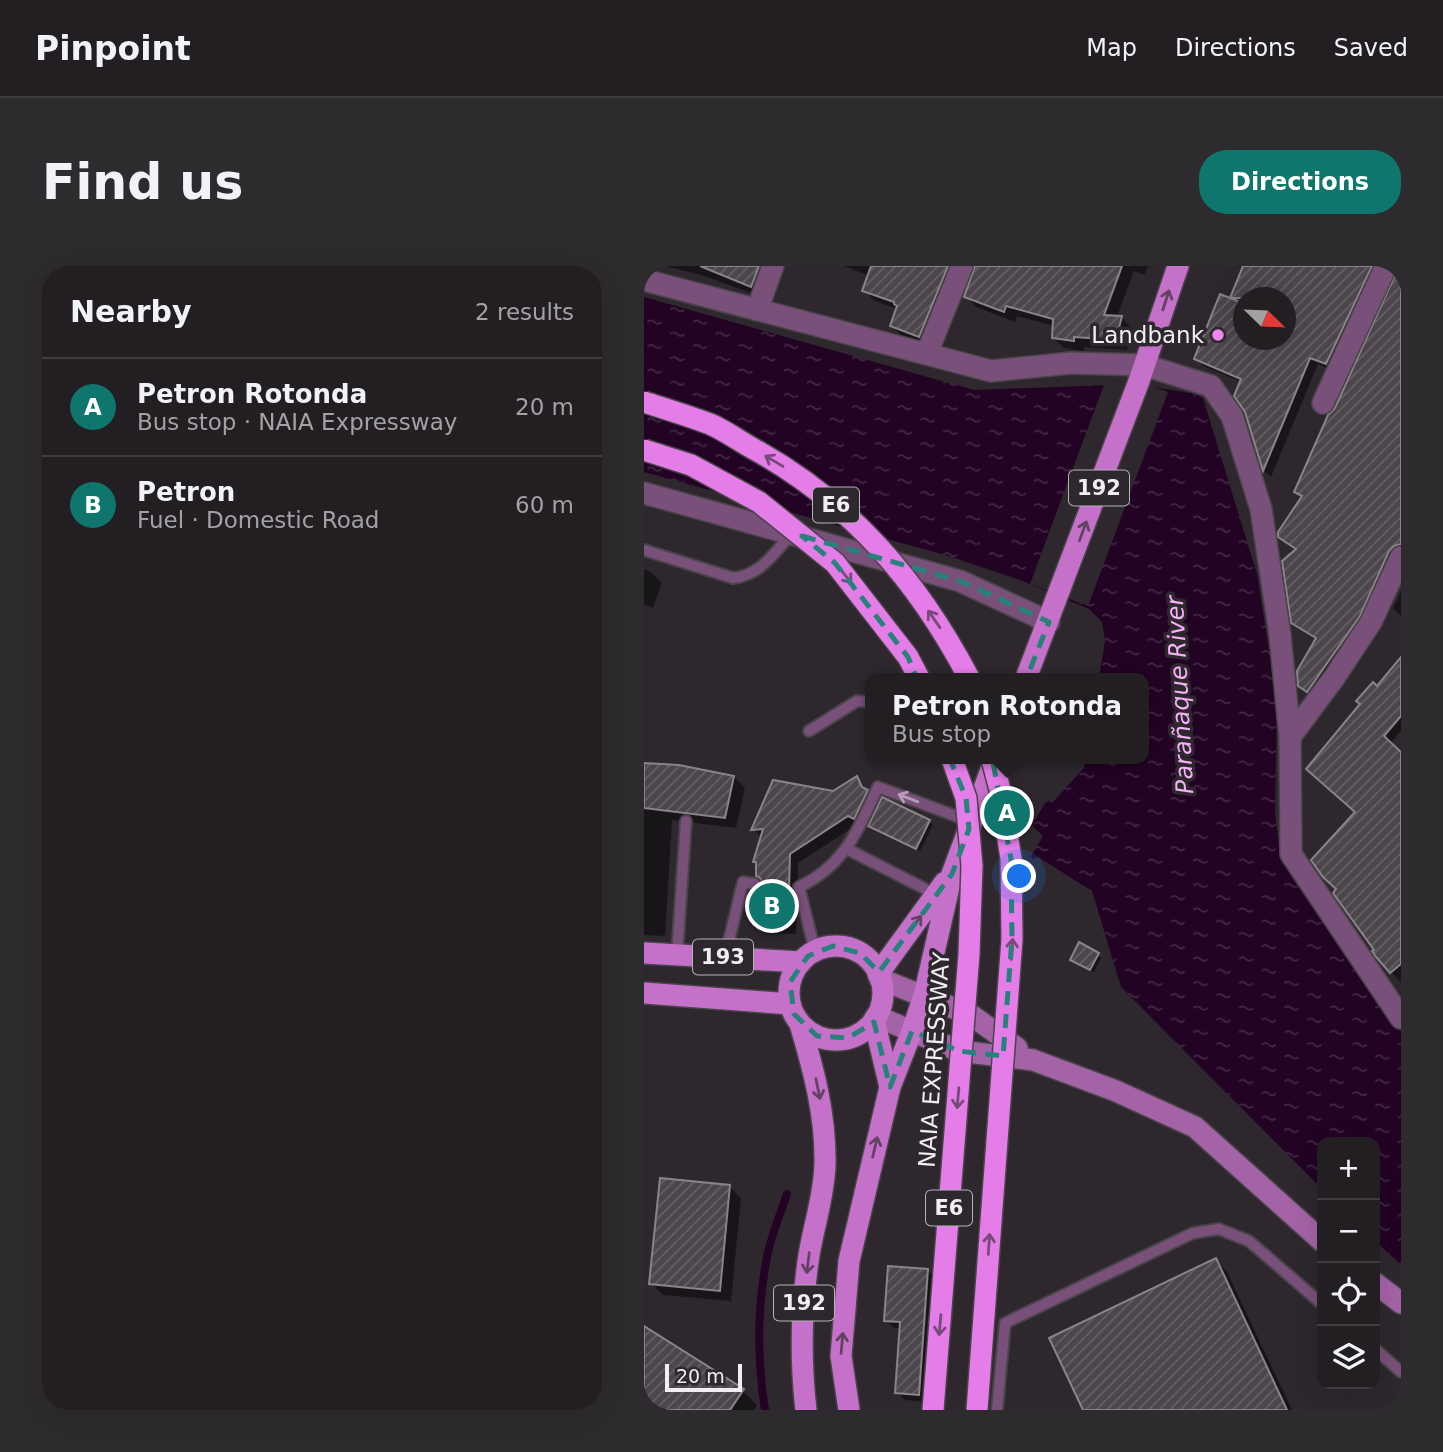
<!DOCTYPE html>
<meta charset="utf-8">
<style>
body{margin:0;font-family:"DejaVu Sans",sans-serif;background:#2e2b2f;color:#f1f3f6}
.controls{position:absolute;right:21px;bottom:21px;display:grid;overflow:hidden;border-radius:14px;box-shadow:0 7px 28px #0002}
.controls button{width:63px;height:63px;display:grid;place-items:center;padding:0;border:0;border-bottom:2px solid #3f3c40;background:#221e22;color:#f1f3f6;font:35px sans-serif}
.compass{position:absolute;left:589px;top:21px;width:63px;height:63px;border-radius:50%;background:#221e22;box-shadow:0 7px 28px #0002;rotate:113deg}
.scale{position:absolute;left:21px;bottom:18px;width:77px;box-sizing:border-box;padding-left:7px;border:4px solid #f2edf1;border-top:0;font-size:19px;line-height:24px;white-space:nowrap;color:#f2edf1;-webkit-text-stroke:5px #2e282e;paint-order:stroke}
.you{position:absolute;left:376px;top:611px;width:24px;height:24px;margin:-18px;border:5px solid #fff;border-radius:50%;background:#1a73e8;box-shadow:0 0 0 10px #1a73e833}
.badge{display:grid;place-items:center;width:46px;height:46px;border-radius:50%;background:#0f766e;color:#fff;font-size:23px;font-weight:700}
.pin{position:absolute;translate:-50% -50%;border:4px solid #fff;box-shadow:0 2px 7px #0006}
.popup{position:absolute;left:221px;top:407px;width:284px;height:91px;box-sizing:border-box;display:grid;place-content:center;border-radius:14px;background:#221e22;filter:drop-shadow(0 2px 5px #0005);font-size:23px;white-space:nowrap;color:#a2a2a5}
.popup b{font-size:26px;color:#f1f3f6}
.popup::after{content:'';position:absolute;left:50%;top:100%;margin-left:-14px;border:14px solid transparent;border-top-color:#221e22}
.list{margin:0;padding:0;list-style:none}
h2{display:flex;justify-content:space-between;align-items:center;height:91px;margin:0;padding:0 28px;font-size:30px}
h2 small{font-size:23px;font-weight:400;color:#a2a2a5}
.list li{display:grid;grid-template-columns:46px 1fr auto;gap:21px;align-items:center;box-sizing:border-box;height:98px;padding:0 28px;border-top:2px solid #3f3c40}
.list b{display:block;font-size:26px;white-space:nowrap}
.list p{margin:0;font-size:23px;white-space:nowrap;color:#a2a2a5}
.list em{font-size:23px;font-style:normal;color:#a2a2a5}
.icon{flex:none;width:38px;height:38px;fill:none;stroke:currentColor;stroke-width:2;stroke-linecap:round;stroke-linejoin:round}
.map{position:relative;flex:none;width:757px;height:1144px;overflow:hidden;border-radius:28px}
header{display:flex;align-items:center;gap:42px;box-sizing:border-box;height:98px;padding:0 35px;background:#221e22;border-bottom:2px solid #3f3c40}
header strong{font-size:33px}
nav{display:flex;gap:38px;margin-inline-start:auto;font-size:24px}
.intro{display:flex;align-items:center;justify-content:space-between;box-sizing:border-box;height:168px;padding:0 42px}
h1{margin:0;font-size:49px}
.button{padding:18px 32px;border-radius:28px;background:#0f766e;color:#fff;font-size:24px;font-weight:700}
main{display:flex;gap:42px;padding:0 42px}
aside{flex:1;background:#221e22;border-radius:28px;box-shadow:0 7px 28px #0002}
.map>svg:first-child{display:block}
.water{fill:url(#water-ripples)}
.pier{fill:#2e282e}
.shadow{fill:#0007;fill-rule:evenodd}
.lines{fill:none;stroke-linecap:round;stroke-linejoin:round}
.stream{stroke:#220324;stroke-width:8}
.building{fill:url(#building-hatch);stroke:#8b838a;stroke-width:2}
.lane-casing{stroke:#494449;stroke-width:14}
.street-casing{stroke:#494449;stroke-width:24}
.secondary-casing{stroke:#494449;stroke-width:24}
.primary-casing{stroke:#494449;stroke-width:24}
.lane{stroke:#79507a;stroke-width:10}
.street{stroke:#79507a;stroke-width:21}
.secondary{stroke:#a563a7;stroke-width:21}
.primary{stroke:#c671c9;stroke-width:21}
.highway-bridge-casing{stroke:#494449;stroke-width:24;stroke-linecap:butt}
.highway-bridge{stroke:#e57de9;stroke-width:21}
.oneway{stroke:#634264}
.oneway2{stroke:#774a79}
.oneway3{stroke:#b69eb6}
.marked{fill:none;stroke:#26827b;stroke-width:5;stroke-dasharray:14 9;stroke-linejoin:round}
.poi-dot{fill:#f18af4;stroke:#2e282e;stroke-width:2.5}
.labels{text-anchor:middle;stroke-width:7;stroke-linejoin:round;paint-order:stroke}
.shield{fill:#2e282e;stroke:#b7b2b6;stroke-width:2}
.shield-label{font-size:21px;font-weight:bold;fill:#f2edf1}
.poi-label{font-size:23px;fill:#f2edf1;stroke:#2e282e;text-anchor:end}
.street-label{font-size:23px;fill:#f2edf1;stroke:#2e282e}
.water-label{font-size:24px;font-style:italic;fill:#f6b0f7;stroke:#2e282e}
</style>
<header>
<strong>Pinpoint</strong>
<nav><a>Map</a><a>Directions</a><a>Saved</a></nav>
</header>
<div class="intro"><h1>Find us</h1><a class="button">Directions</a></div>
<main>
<aside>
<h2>Nearby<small>2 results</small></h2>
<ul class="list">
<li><span class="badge">A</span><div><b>Petron Rotonda</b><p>Bus stop · NAIA Expressway</p></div><em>20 m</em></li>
<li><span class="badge">B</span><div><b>Petron</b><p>Fuel · Domestic Road</p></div><em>60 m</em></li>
</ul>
</aside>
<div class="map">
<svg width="757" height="1144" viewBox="0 0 757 1144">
<defs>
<pattern id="water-ripples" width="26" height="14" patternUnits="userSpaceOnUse" patternTransform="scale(1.75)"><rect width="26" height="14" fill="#220324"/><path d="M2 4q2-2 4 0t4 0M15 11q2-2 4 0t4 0" fill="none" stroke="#432844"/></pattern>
<pattern id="building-hatch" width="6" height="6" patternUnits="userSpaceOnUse" patternTransform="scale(1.75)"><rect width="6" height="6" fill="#4c454c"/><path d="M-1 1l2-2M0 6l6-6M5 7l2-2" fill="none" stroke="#666066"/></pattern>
</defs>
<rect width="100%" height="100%" fill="#2e282e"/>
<path class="water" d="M 0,31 L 330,124 L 491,118 L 558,129 L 613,308 L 633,434 L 631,549 L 635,579 L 650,611 L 757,765 L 757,999 L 731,975 L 731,876 L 678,876 L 678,923 L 477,721 L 448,625 L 394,591 L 388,593 L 387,590 L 399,570 L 388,559 L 403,534 L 408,537 L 440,502 L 442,493 L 500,493 L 500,412 L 455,412 L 461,375 L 458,356 L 445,343 L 376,314 L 301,289 L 0,206 Z"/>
<path class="pier" d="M 492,114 L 524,126 L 444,340 L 386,318 L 461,116 Z"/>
<g class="shadow">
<path d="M 20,0 L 134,0 L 118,31 L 57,9 Z"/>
<path d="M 200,0 L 321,0 L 286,81 L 258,70 L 248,60 L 254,43 L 231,35 L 220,24 L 225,10 Z"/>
<path d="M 332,0 L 504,0 L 501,9 L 490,5 L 473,51 L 478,52 L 488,62 L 483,84 L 440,81 L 440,85 L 420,82 L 410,72 L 410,60 L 373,50 L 371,56 L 332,41 L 322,30 Z"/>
<path d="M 601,0 L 740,0 L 690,105 L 674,98 L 627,211 L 621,205 L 602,145 L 598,116 L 559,100 L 552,92 L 587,34 ZM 600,32 L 642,32 L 642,74 L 600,74 Z"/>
<path d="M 757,0 L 757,289 L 671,432 L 656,419 L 673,374 L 649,356 L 653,284 L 636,270 L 658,232 L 652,226 Z"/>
<path d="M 0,303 L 7,306 L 18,317 L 9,342 L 0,339 Z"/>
<path d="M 757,325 L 757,350 L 749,343 Z"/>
<path d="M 757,404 L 757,465 L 746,478 L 757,488 L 757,717 L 733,690 L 713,547 L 734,422 Z"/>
<path d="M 0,498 L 90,511 L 101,522 L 92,562 L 28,554 L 21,670 L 0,669 Z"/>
<path d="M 212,512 L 232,534 L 214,558 L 154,597 L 152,668 L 120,667 L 112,659 L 121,619 L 113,609 L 114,599 L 111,596 L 118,572 L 110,563 L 190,527 Z"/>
<path d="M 285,556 L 289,559 L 276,585 L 226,560 Z"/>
<path d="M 454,688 L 457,692 L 450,706 L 428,694 Z"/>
<path d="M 85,920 L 97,932 L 87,1035 L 19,1029 L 7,1017 Z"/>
<path d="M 572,994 L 583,1006 L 648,1144 L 441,1144 Z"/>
<path d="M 283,1004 L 291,1012 L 283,1136 L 261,1134 L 253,1126 L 258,1062 L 250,1062 L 242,1054 Z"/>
<path d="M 0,1062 L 98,1124 L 113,1139 L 110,1144 L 0,1144 Z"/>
</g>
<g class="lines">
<path class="stream" d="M 121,1144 C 113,1093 113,1042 123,991 C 127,970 136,949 143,928"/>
</g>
<g class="building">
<path d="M 56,0 L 115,0 L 107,21 Z"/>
<path d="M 227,0 L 304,0 L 275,71 L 246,60 L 253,40 L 250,38 L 250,36 L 218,25 Z"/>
<path d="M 331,0 L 478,0 L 460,49 L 478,50 L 472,74 L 430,71 L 430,75 L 408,72 L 409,53 L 362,40 L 360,46 L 320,31 Z"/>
<path d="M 599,0 L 728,0 L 682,98 L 666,92 L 619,205 L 601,146 L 590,130 L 597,113 L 550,93 L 576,28 L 599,37 L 599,74 L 641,74 L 641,32 L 586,32 Z"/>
<path d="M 755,0 L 757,0 L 757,278 L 750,280 L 745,285 L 716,350 L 663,426 L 654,420 L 653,405 L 672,372 L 647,357 L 638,295 L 652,283 L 634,271 L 634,266 L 658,230 L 650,226 L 684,149 L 691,142 Z"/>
<path d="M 757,391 L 757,450 L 740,470 L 757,486 L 757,698 L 746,707 L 732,691 L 728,685 L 730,684 L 689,627 L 692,623 L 679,611 L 667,594 L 711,546 L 662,503 L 716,438 L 712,435 L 729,416 L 733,420 Z"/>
<path d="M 0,497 L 35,499 L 90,510 L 81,552 L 0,542 Z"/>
<path d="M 213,510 L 218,521 L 224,524 L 210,553 L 204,550 L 146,588 L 144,660 L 110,659 L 111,626 L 117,623 L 119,619 L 116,612 L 112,610 L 112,596 L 109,596 L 119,563 L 107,564 L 129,514 L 189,525 Z"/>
<path d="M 238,531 L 286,554 L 272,583 L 224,560 Z"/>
<path d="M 435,676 L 455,687 L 446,704 L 426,694 Z"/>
<path d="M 16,912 L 86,919 L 76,1025 L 5,1018 Z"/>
<path d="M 572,992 L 643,1144 L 439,1144 L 405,1072 Z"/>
<path d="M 244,1000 L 284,1003 L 275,1129 L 251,1127 L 256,1056 L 240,1055 Z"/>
<path d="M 0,1060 L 100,1123 L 86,1144 L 0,1144 Z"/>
</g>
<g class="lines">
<g class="lane-casing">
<g id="lane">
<path d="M 0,284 L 89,312 C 117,309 130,287 148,267"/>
<path d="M 165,465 L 213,435 L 226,436"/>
<path d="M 203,583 L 293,629"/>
<path d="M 171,685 L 155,621 C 201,599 214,564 234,521 L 325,555"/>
<path d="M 33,689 L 42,555"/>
<path d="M 81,691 L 99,616 L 111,618"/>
<path d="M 731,1083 L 757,1106"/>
<path d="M 353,1144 L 361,1057 L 549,967 L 575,963 L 605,975 L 678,1038"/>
</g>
</g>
<g class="street-casing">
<g id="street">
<path d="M 0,14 L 347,105 L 427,97 L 500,99 L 567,120 L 588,150 L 617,243 L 636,369 L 646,471 L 647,588 L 757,752"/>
<path d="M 113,44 L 129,0"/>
<path d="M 283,87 L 318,0"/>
<path d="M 679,137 L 742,0"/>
<path d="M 0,227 L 316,315 L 405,356"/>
<path d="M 646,471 L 690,412 L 727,356 L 757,291"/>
</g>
</g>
<g class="secondary-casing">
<g id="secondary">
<path d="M 236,713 L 327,749 L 373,782"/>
<path d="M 232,750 L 315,785 L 389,794 L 472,825 L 551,861 L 678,975"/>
<path d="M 731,1017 L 757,1037"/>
</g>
</g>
<g class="primary-casing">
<g id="primary">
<path d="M 382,412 L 495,115 L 534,0"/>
<circle cx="192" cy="727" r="47"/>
<path d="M 0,687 L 157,696"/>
<path d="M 234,708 L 301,616"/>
<path d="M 0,727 L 146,738"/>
<path d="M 230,754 L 246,821"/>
<path d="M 156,758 C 170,805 182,850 181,899 C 180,930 170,959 165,989 C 157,1041 156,1092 162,1144"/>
<path d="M 205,1144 L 197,1090 L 205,995 L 246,821 L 268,765 L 280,730 L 308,608 L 351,493"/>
</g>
</g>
<use href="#lane" class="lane"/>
<use href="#street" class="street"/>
<use href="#secondary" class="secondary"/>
<use href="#primary" class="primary"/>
<g class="highway-bridge-casing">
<g id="highway-bridge">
<path d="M 0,136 C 22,143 45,150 66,158 C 80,164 94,174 108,182 C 206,236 273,313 325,412"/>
<path d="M 0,184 L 47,199 L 115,236 L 191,297 L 264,391 L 275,412"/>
<path d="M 289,1144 L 325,688 L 328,600 L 322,532 L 308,493"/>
<path d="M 333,1144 L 368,673 L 367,593 L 357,528 L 348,493"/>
</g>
</g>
<use href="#highway-bridge" class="highway-bridge"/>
</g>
<defs><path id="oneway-shaft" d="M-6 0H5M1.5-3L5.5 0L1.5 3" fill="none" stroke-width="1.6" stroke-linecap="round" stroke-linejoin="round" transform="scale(1.75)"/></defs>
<g class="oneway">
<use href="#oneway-shaft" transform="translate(522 34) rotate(-72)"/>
<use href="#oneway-shaft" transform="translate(439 265) rotate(-70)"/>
<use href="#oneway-shaft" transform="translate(271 658) rotate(-53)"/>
<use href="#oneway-shaft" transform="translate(174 823) rotate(78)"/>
<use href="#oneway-shaft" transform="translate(231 881) rotate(-77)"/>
<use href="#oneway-shaft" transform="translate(164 997) rotate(97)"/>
<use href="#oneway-shaft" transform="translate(198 1077) rotate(-85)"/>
</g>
<g class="oneway2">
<use href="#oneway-shaft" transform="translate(130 195) rotate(-149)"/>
<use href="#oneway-shaft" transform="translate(201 309) rotate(52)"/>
<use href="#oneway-shaft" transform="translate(290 353) rotate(-125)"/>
<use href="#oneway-shaft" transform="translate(368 683) rotate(-86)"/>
<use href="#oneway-shaft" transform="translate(314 832) rotate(95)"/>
<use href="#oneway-shaft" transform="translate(345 978) rotate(-86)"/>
<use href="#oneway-shaft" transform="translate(296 1059) rotate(95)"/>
</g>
<use class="oneway3" href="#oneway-shaft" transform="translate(264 532) rotate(-159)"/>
<path class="marked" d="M 158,270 L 316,315 L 405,356 L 349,496 L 367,593 L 368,673 L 359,790 L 315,785 L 268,765 L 246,821 L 230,756 L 204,772 L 173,770 L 150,748 L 146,716 L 164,690 L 189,680 L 216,687 L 235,706 L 308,608 L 325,563 L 322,532 L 264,391 L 191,297 Z"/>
<circle class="poi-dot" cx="574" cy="69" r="7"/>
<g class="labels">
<g class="shield">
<rect x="425" y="204.5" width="60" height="35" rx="5"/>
<rect x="169" y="221.5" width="46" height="35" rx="5"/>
<rect x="49" y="673.5" width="60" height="35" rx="5"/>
<rect x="282" y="924.5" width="46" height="35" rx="5"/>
<rect x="130" y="1019.5" width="60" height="35" rx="5"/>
</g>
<g class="shield-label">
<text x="455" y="229">192</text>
<text x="192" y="246">E6</text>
<text x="79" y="698">193</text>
<text x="305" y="949">E6</text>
<text x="160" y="1044">192</text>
</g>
<g class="poi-label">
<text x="560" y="77">Landbank</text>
</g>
<g class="street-label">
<text transform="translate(290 794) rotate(-86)" y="8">NAIA EXPRESSWAY</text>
</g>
<g class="water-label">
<text transform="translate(536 429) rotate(-93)" y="8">Parañaque River</text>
</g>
</g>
</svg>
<div class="controls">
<button>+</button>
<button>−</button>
<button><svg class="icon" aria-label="locate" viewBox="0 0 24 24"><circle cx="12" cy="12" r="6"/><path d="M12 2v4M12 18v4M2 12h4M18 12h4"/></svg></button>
<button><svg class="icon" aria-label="layers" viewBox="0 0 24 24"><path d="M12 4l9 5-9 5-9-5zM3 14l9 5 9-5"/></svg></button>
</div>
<svg class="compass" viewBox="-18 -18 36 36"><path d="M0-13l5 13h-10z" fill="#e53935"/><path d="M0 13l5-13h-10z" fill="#a2a2a5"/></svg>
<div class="scale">20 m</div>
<div class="you"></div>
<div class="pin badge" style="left:363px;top:547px">A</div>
<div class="popup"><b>Petron Rotonda</b>Bus stop</div>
<div class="pin badge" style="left:128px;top:640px">B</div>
</div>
</main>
